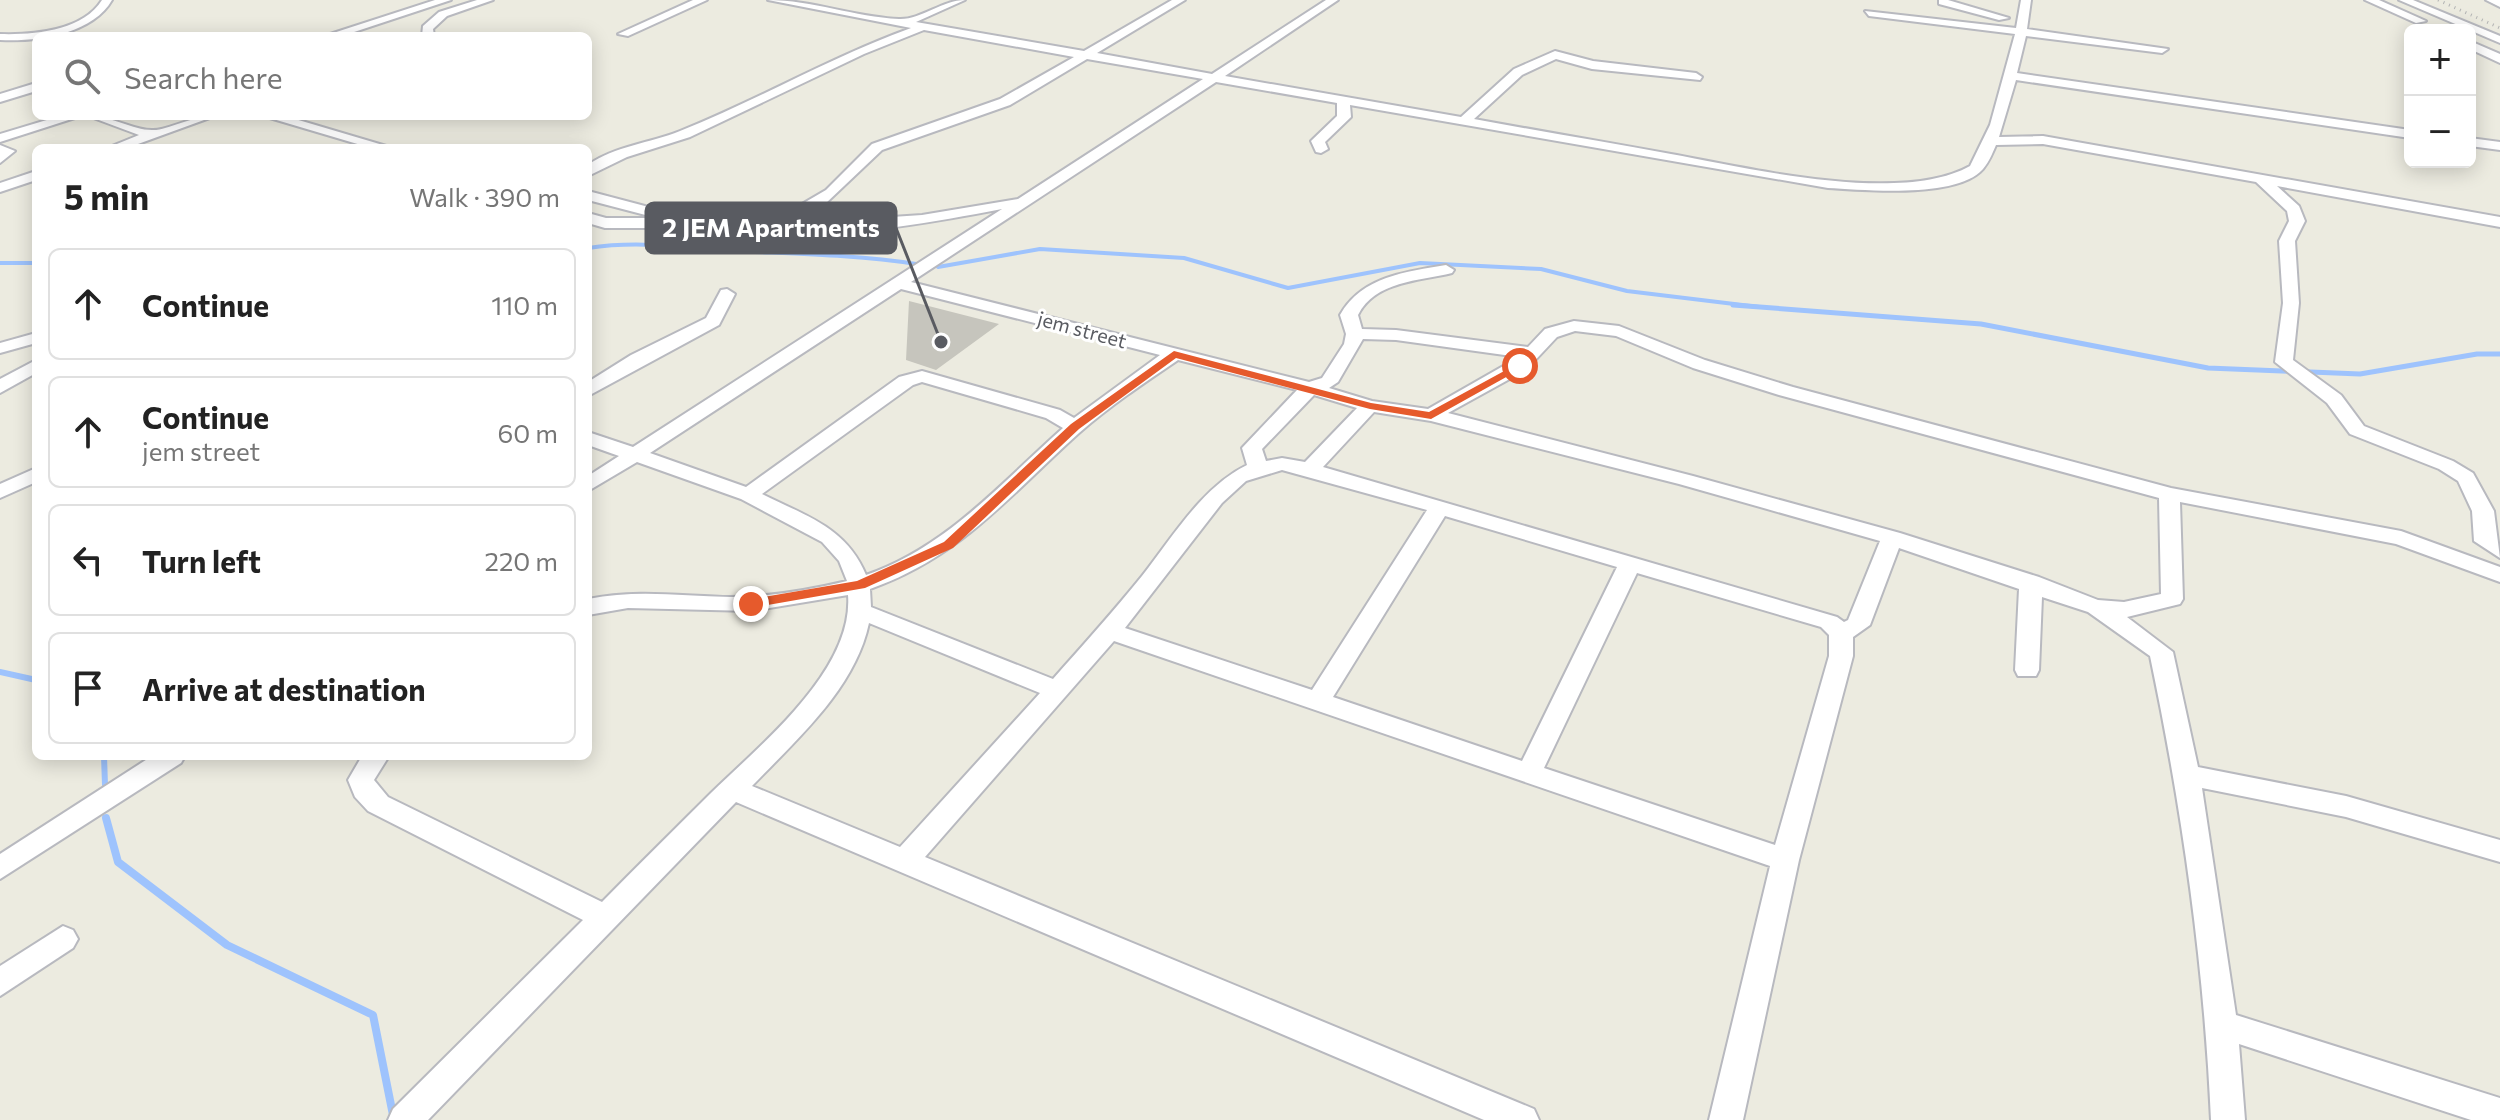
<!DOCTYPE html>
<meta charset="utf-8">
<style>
body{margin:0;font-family:Commissioner,sans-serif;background:#f6f6f6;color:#222}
.controls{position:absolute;right:24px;top:24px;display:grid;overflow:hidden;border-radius:12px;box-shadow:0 4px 20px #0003}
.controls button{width:72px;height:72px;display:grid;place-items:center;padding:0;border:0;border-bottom:2px solid #e0e0e0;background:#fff;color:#222;font:40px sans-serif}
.stop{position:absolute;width:24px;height:24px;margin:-18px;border:6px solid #e65a2c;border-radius:50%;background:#fff}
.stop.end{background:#e65a2c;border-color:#fff;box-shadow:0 2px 8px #0008}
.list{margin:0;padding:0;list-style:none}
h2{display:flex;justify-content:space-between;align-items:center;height:104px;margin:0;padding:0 32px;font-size:34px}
h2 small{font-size:26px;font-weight:400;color:#767676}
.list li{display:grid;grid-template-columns:52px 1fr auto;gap:24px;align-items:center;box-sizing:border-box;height:112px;margin:0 16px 16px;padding:0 16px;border:2px solid #e0e0e0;border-radius:12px}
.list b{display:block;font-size:30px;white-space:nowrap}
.list p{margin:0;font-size:26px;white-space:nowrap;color:#767676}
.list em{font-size:26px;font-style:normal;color:#767676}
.icon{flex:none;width:44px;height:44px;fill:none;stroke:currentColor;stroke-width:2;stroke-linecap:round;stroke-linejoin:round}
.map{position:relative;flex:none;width:2500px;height:1120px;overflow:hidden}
.search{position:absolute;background:#fff;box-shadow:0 4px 20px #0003;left:32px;top:32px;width:560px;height:88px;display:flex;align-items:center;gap:20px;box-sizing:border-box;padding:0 28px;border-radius:12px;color:#767676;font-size:30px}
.panel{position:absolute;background:#fff;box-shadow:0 4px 20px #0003;left:32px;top:144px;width:560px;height:616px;border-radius:12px}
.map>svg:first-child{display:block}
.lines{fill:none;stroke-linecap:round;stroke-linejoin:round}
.stream-far3{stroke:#9ec3fd;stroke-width:4}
.stream-far2{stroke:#9ec3fd;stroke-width:5}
.stream-far1{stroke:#9ec3fd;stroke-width:6}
.stream{stroke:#9ec3fd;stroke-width:8}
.building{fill:#c6c5bd}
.street-casing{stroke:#b8b9bf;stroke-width:4}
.street{fill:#fff;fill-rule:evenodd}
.rail{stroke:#b3b4b4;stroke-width:3;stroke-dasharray:1 5;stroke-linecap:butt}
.route{fill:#e65a2c}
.labels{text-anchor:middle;stroke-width:6;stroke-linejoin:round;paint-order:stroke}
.far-street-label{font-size:20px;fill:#595b61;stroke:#fff}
.leader{fill:none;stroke:#595b61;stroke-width:3}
.callout-dot{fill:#595b61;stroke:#fff;stroke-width:3}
.callout{fill:#595b61;stroke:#595b61;stroke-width:3}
.callout-label{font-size:26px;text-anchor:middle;font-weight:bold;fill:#fff}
</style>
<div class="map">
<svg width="2500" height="1120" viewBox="0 0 2500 1120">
<rect width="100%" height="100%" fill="#ecebe0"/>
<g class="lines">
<g class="stream-far3">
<path d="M 588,248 C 641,240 684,248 736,251 C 797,254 856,255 916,264"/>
<path d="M 0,263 L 36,263"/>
<path d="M 938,267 L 1040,249 L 1184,258 L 1288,288 L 1420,263 L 1541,269 L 1627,291 L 1759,307"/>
</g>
<path class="stream-far2" d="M 1733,305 L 1981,324 L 2208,368 L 2360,374 L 2477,354 L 2500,354"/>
<g class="stream-far1">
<path d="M 0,672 L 36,680"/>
<path d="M 104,756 L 105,785"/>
</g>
<path class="stream" d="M 106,818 L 118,862 L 227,945 L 373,1015 L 394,1120"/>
</g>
<path class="building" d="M 909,301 L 952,312 L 999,324 L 936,370 L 906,360 Z"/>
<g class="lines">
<g class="street-casing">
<g id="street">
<path d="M 102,0 L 112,0 C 92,35 35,42 0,40 L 0,34 C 33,35 83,31 102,0 Z"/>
<path d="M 435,0 L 451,0 L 342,36 L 324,36 Z"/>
<path d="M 477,0 L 493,0 L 447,16 L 433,29 L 434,36 L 422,36 L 423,26 L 439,12 Z"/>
<path d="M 693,0 L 707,0 L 628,36 L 618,34 Z"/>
<path d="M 768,0 C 812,0 855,17 899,19 C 921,20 942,0 965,0 L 916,22 L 1084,51 L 1172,0 L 1185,0 L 1097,53 L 1212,74 L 1326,0 L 1338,0 L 1225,76 L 1461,117 L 1514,69 L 1555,51 L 1593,61 L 1696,73 L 1702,77 L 1700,80 L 1592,69 L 1556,59 L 1522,75 L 1474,119 C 1539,131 1605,142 1671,154 C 1749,168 1900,205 1970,166 L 1990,125 L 2015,34 L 1869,16 L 1865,11 L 2016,28 L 2021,0 L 2031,0 L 2027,29 L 2168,49 L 2162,53 L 2026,36 L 2017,73 L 2410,130 L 2410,138 L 2016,80 L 1999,137 L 2043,136 L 2500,217 L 2500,227 L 2277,186 L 2299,206 L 2305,221 L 2295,241 L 2299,303 L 2293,360 L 2341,395 L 2364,426 L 2453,461 L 2473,473 L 2494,511 L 2500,558 L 2474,541 L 2472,511 L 2458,481 L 2439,469 L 2350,434 L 2327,403 L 2275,362 L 2283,303 L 2279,241 L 2289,221 L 2287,211 L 2256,182 L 2043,144 L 1996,145 C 1992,154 1988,165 1980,172 C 1951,198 1865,190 1828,188 L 1350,105 L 1351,117 L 1325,142 L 1328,149 L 1321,153 L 1316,152 L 1311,141 L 1337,116 L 1337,103 L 1216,82 L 911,282 L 1309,382 L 1322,378 L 1344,344 L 1346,334 L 1340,315 C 1362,276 1406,272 1446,265 L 1454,270 L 1452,273 C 1419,281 1375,281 1358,315 L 1362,329 L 1396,330 L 1528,347 L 1545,329 L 1574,321 L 1619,326 L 1705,360 L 1793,387 L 2171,488 L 2401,531 L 2500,567 L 2500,582 L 2396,544 L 2180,502 L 2183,599 L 2180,604 L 2127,617 L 2173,652 L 2198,767 L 2346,796 L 2500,840 L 2500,862 L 2346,817 L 2202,788 L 2236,1015 L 2500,1098 L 2500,1120 L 2471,1120 L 2239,1044 L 2245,1120 L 2211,1120 C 2204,963 2182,809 2150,656 L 2088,612 L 2042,597 L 2039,670 L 2036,676 L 2018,676 L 2015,670 L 2019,589 L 1899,548 L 1870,625 L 1853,637 L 1853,656 L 1799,860 L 1743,1120 L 1709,1120 L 1770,866 L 1114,641 L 925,857 L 1534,1109 L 1539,1120 L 1484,1120 L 736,802 L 428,1120 L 388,1120 L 393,1109 L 583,920 L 368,811 L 355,797 L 348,780 L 362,756 L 389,756 L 374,780 L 388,797 L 602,902 C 638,865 675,829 711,793 C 760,745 854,670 848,595 L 751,611 L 628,608 L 588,615 L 588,599 C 636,589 682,596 730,597 C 770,597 809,590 847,581 L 839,561 L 822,542 L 741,499 L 637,462 L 588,491 L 588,476 L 619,456 L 588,445 L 588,432 L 633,447 L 1002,209 C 898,229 772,250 669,222 L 662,228 L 605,228 L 588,223 L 588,213 L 606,218 L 657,218 L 588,200 L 588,191 L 713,224 L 735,225 L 802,204 L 826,190 L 872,144 L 1000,99 L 1074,57 L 924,30 L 864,54 L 690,137 L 627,157 L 588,176 L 588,165 C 615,146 650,143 680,131 C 758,100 831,57 911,28 ZM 1087,59 L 1203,79 L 1018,199 L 922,215 L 771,225 L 825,204 L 882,150 L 1010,105 ZM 901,289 L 1160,355 L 1074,418 L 1060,410 L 922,371 L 899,377 L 746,487 L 650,453 ZM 1575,331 L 1616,336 L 1693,368 L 1779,395 L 2159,498 L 2161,594 L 2124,602 L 2098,600 L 2039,577 L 1900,533 L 1693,476 L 1448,413 L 1526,370 L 1557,337 ZM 1363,339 L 1396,340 L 1519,357 L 1428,409 L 1372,401 L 1329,388 L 1338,382 ZM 1178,360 L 1297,390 L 1242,448 L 1247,465 C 1202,487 1172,538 1142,576 C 1113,612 1083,645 1053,679 L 871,607 L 870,589 C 961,557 1010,495 1079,433 C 1110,406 1144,383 1178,360 ZM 922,382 L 1046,418 L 1063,428 C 1001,483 947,547 866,575 C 846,527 806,516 762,494 L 913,385 ZM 1314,395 L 1357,408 L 1305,462 L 1282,458 L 1266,461 L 1262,449 ZM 1374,412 L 1431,421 L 1679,484 L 1880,541 L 1848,620 L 1844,622 L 1837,617 L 1323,467 ZM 1282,470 L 1427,510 L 1312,690 L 1125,628 L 1222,503 L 1246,481 ZM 1445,516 L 1617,567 L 1522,761 L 1333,697 ZM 1637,573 L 1821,627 L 1829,635 L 1829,656 L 1775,845 L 1544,768 ZM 869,623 L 1040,693 L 900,847 L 752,786 C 796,740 855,689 869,623 Z"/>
<path d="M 1939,0 L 1948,0 L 2009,18 L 1999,20 L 1939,4 Z"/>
<path d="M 2365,0 L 2379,0 L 2426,21 L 2416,23 Z"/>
<path d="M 2399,0 L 2413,0 L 2500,36 L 2500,43 Z"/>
<path d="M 2486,0 L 2500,0 L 2500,7 Z"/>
<path d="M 2470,41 L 2500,54 L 2500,63 L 2470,49 Z"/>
<path d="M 36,83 L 36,91 L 0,102 L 0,94 Z"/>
<path d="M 60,116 L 81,116 L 0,142 L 0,134 Z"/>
<path d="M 88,116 C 113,116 132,130 152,130 C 167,131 190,116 215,116 L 127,148 L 107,148 L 139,135 Z"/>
<path d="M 263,116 L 285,116 L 393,148 L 371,148 Z"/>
<path d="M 2470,138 L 2500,142 L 2500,150 L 2470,146 Z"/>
<path d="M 0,145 L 15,151 L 0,163 Z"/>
<path d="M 36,171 L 36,180 L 0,192 L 0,183 Z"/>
<path d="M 727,289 L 735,294 L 719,325 L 588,396 L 588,382 L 631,355 L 706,318 L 721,290 Z"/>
<path d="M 36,333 L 36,343 L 0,353 L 0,343 Z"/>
<path d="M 36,360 L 36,373 L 0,393 L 0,379 Z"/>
<path d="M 36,468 L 36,482 L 0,498 L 0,484 Z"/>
<path d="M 152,756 L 185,756 L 181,763 L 0,879 L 0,854 Z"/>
<path d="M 63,926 L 73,930 L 78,939 L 73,948 L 0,996 L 0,966 Z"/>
</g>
</g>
<use href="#street" class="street"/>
<path class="rail" d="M 2438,0 L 2500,28"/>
</g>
<path class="route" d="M 1174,351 L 1371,403 L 1429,412 L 1517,364 L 1526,366 L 1431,419 L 1370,409 L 1176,358 L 1079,429 L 953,548 L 865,588 L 751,608 L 744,604 L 751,599 L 857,581 L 944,542 L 1071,424 Z"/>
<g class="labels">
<g class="far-street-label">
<text transform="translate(1082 330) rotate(15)" y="7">jem street</text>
</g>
</g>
<path class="leader" d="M941 342L896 228"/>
<circle class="callout-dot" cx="941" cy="342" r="8"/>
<rect class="callout" x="646" y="203" width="250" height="50" rx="8"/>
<g class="callout-label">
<text x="771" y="237">2 JEM Apartments</text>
</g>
</svg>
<div class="controls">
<button>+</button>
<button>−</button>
</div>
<div class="stop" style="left:1520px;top:366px"></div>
<div class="stop end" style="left:751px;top:604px"></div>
<div class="search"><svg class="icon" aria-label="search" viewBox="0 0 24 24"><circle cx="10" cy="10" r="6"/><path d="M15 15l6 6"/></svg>Search here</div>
<section class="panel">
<h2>5 min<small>Walk · 390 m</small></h2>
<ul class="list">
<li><svg class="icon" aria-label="ahead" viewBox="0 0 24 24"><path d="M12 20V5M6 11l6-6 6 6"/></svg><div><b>Continue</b></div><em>110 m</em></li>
<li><svg class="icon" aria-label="ahead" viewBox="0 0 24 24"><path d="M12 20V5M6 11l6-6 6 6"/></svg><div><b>Continue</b><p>jem street</p></div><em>60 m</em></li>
<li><svg class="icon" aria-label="left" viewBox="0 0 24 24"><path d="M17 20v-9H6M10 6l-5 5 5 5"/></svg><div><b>Turn left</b></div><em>220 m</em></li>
<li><svg class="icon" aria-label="arrive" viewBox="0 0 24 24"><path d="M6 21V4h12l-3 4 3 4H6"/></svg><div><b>Arrive at destination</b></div></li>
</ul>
</section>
</div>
